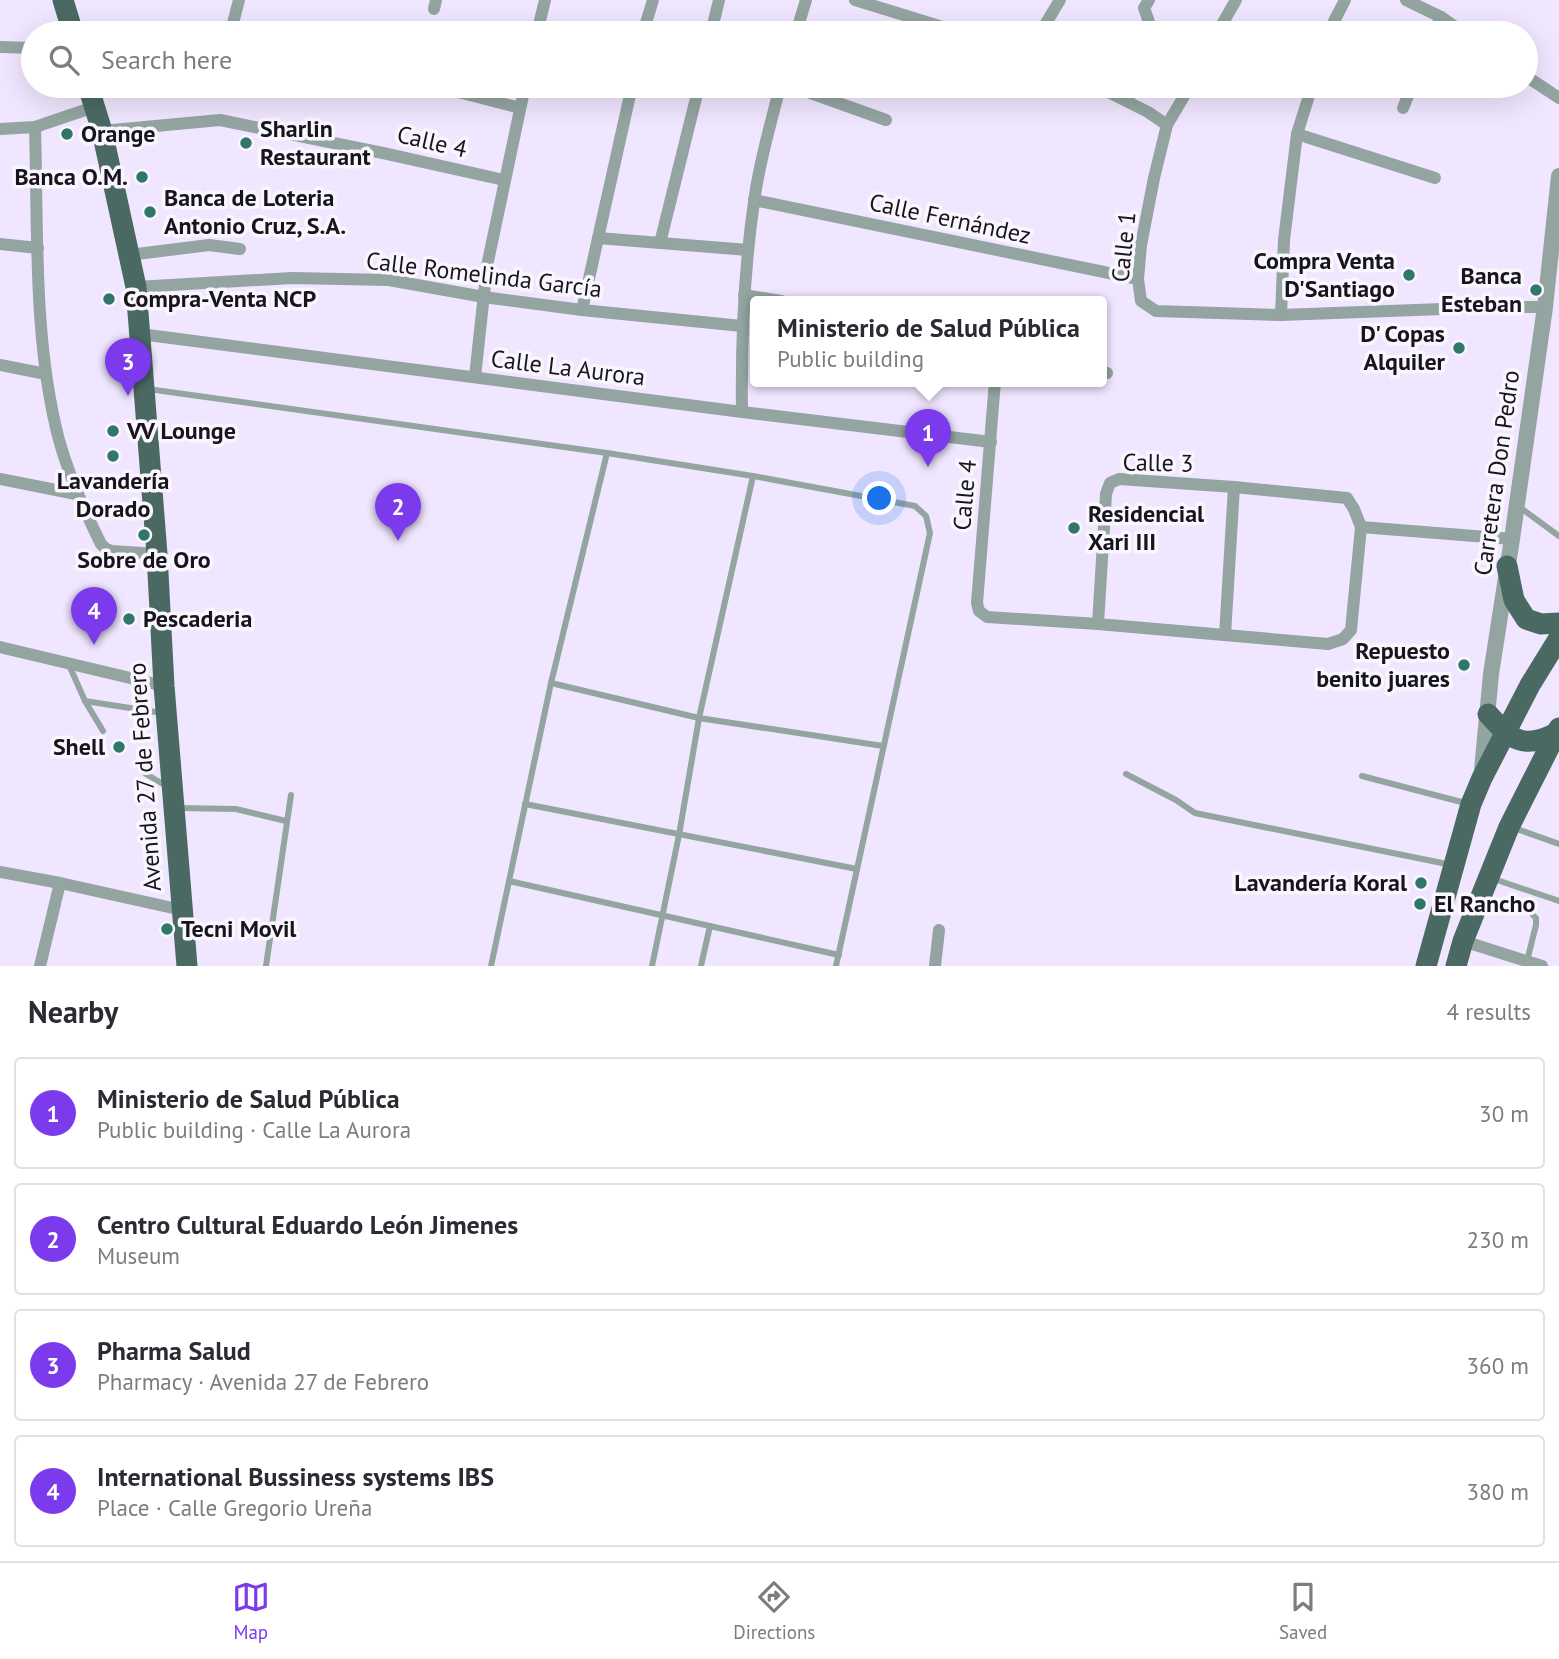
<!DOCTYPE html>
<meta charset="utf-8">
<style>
body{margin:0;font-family:"PT Sans",sans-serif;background:#f2f2f3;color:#2b2b33}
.you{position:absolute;left:880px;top:499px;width:24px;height:24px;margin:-18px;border:5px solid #fff;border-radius:50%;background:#1a73e8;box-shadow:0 0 0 10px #1a73e833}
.badge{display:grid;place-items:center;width:46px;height:46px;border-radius:50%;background:#7c3aed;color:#fff;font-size:23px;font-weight:700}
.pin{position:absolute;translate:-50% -58px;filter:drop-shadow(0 2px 4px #0008)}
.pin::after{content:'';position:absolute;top:37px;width:24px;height:21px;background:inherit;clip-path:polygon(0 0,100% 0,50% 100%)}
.popup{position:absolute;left:750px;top:296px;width:357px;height:91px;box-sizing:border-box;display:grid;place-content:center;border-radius:7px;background:#fff;filter:drop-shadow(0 2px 5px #0005);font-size:23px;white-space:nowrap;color:#7c7c81}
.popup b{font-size:26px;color:#2b2b33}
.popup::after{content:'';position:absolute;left:50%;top:100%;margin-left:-14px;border:14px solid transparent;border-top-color:#fff}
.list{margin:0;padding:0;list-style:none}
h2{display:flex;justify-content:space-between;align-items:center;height:91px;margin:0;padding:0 28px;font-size:30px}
h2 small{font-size:23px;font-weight:400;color:#7c7c81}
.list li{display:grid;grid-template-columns:46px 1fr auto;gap:21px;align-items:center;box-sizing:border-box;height:112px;margin:0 14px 14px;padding:0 14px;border:2px solid #e1e1e2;border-radius:7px}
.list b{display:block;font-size:26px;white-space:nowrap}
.list p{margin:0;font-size:23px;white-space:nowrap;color:#7c7c81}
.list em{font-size:23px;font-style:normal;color:#7c7c81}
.icon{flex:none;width:38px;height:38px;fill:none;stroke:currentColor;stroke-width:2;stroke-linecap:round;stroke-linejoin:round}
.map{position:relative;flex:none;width:1559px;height:966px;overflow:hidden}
.search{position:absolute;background:#fff;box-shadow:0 7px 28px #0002;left:21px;right:21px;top:21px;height:77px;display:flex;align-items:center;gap:18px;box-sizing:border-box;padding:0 24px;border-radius:38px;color:#7c7c81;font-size:26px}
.sheet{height:595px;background:#fff}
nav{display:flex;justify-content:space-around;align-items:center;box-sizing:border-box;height:98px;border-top:2px solid #e1e1e2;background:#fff;font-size:19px;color:#7c7c81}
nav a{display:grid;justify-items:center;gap:4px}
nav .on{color:#7c3aed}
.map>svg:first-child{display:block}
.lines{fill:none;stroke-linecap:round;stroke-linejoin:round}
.service{stroke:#93a4a1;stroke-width:6}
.minor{stroke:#93a4a1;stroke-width:12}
.tertiary{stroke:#93a4a1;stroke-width:16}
.primary{stroke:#4b6963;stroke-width:21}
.poi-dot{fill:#30766a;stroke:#f9f7fd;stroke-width:2.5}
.labels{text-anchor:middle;stroke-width:7;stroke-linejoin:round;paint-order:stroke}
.poi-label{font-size:24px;font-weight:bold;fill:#18141e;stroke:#f9f7fd;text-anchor:start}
.street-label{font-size:24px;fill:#18141e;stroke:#f9f7fd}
</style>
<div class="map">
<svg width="1559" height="966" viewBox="0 0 1559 966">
<rect width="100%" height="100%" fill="#f0e6ff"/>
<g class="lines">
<g class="service">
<path d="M 972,301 L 972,300"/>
<path d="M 148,389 L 607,453 L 753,476 L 915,506 L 926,516 L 930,533 L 836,966"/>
<path d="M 1518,506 L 1559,536"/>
<path d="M 69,665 L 85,701 L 103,731"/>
<path d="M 551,683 L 699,718 L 883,746"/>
<path d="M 85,701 L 162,713"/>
<path d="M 135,762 L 146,774 L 168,787"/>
<path d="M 1126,774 L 1176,800 L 1195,813 L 1452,865"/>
<path d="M 1362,776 L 1469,804"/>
<path d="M 525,804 L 857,869"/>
<path d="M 179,808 L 236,809 L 286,821"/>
<path d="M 1514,828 L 1559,844"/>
<path d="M 1494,879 L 1559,901"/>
<path d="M 509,881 L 839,955"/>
<path d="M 1486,898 L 1528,910 L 1536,918 L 1536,925 L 1527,961"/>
<path d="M 266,966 L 291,795"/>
<path d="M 491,966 L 551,683 L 607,453"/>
<path d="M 652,966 L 679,835 L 699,718 L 753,476"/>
<path d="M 701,966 L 710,926"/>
</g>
<g class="minor">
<path d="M 855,0 L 962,33"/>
<path d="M 1406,0 L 1441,17 L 1464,33"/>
<path d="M 434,9 L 436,0"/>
<path d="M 232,27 L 239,0"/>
<path d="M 537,33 L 545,0"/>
<path d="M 643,33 L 653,0"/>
<path d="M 711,33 L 719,0"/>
<path d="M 796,33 L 806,0"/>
<path d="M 1040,33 L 1060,0"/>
<path d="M 1148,33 L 1149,22 L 1144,8 L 1149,0"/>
<path d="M 1217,33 L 1236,0"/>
<path d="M 1328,33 L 1345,0"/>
<path d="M 1434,33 L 1441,17"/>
<path d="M 0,47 L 33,48"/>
<path d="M 1526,76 L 1559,98"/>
<path d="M 435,86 L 520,108"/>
<path d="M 791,86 L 886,120"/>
<path d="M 1096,86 L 1148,112 L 1167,125"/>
<path d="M 1190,86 L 1167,125 L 1154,178 L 1141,245 L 1138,279 L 1141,301 L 1156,311 L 1281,315 L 1496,307 L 1545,307"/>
<path d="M 1127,101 L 1135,86"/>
<path d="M 1403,108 L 1412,86"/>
<path d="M 35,127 C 38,229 33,341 59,440 C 69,476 84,510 101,544 L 106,549 L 112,551 L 157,554"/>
<path d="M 0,129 L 35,127 L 94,107"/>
<path d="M 102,131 L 220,120 L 383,153 L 504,180"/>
<path d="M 1297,134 L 1435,178"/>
<path d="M 754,200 L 1138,279"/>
<path d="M 598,238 L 748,250"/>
<path d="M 660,243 L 699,86"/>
<path d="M 0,244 L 38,248"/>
<path d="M 129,255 L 209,245 L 240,249"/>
<path d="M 136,287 L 292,278 L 389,280 L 484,297 L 582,310 L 742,326"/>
<path d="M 744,295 L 781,301"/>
<path d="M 582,310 L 632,86"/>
<path d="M 1281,315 L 1284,240 L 1297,134 L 1312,86"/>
<path d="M 140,334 L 742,412 L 991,442"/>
<path d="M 0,365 L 46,374"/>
<path d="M 1101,372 L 1107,373"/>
<path d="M 475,377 L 487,266 L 525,86"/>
<path d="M 995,381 L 977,603 L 979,611 L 987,617 L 1098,624 L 1328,644 L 1343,639 L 1351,630 L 1361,527 L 1354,509 L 1347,498 L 1234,487 L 1119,479 L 1110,483 L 1106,494 L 1098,624"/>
<path d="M 742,412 C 741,342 744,271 754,202 C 759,162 771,124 780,86"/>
<path d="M 0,479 L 76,494"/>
<path d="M 1361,527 L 1512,539"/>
<path d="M 1225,635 L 1234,487"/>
<path d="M 0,647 L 164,686"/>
<path d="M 0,872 L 60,883 L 182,910"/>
<path d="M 1463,941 L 1542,966"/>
<path d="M 40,966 L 60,883"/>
<path d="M 935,966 L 939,930"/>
</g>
<path class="tertiary" d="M 1482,770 L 1491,674 L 1512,539 L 1545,307 L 1559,176"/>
<g class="primary">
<path d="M 63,0 L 73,33"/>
<path d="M 88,86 L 102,131 L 136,287 L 157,554 L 164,686 L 187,966"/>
<path d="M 1507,566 L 1514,600 L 1526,619 L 1541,624 L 1559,623"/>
<path d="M 1488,714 C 1511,740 1524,750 1556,733"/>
<path d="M 1426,966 L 1471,804 L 1482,778 L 1530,685 L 1559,638"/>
<path d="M 1456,966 L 1463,941 L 1509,827 L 1559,728"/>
</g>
</g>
<g class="poi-dot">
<circle cx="67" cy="134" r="7"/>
<circle cx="246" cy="143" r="7"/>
<circle cx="142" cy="177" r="7"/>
<circle cx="150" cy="212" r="7"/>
<circle cx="1409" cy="275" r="7"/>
<circle cx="1536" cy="290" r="7"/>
<circle cx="109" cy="299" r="7"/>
<circle cx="1459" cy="348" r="7"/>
<circle cx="113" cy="431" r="7"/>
<circle cx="113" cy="456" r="7"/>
<circle cx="1074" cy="528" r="7"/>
<circle cx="144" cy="535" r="7"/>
<circle cx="129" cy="619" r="7"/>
<circle cx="1464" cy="665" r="7"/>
<circle cx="119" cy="747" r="7"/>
<circle cx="1421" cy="883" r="7"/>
<circle cx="1420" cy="904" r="7"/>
<circle cx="167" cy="929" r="7"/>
</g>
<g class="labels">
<g class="poi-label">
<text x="260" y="137">Sharlin<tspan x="260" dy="28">Restaurant</tspan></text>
<text x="81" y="142">Orange</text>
<text x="128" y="185" text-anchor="end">Banca O.M.</text>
<text x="164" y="206">Banca de Loteria<tspan x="164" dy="28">Antonio Cruz, S.A.</tspan></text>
<text x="1395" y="269" text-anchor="end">Compra Venta<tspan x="1395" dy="28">D'Santiago</tspan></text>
<text x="1522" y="284" text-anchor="end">Banca<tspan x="1522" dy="28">Esteban</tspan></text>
<text x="123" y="307">Compra-Venta NCP</text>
<text x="1445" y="342" text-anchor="end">D' Copas<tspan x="1445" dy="28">Alquiler</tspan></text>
<text x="127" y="439">VV Lounge</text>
<text x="113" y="489" text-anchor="middle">Lavandería<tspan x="113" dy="28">Dorado</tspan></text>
<text x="1088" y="522">Residencial<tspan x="1088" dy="28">Xari III</tspan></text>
<text x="144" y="568" text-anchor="middle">Sobre de Oro</text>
<text x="143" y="627">Pescaderia</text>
<text x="1450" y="659" text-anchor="end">Repuesto<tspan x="1450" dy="28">benito juares</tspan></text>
<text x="105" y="755" text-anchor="end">Shell</text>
<text x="1407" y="891" text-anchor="end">Lavandería Koral</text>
<text x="1434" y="912">El Rancho</text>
<text x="181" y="937">Tecni Movil</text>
</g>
<g class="street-label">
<text transform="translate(432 142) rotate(13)" y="8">Calle 4</text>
<text transform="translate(950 219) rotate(12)" y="8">Calle Fernández</text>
<text transform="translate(1124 247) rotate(-84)" y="8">Calle 1</text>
<text transform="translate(484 275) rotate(7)" y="8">Calle Romelinda García</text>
<text transform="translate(568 368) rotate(7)" y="8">Calle La Aurora</text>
<text transform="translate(1158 463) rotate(1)" y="8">Calle 3</text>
<text transform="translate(1497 473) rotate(-82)" y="8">Carretera Don Pedro</text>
<text transform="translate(965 495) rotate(-85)" y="8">Calle 4</text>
<text transform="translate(145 777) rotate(-94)" y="8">Avenida 27 de Febrero</text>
</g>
</g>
</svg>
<div class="you"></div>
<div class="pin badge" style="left:928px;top:467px">1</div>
<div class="popup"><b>Ministerio de Salud Pública</b>Public building</div>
<div class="pin badge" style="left:398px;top:541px">2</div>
<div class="pin badge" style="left:128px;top:396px">3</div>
<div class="pin badge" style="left:94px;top:645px">4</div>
<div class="search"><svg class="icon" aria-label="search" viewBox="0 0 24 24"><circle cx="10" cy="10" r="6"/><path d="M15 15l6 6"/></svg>Search here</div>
</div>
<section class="sheet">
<h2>Nearby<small>4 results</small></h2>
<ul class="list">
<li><span class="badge">1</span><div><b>Ministerio de Salud Pública</b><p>Public building · Calle La Aurora</p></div><em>30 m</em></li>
<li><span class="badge">2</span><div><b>Centro Cultural Eduardo León Jimenes</b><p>Museum</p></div><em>230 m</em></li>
<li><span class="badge">3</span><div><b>Pharma Salud</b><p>Pharmacy · Avenida 27 de Febrero</p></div><em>360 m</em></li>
<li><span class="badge">4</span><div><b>International Bussiness systems IBS</b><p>Place · Calle Gregorio Ureña</p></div><em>380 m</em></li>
</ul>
</section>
<nav>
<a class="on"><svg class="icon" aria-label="map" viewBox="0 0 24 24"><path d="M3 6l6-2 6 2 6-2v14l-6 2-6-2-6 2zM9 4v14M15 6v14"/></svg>Map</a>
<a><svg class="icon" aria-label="directions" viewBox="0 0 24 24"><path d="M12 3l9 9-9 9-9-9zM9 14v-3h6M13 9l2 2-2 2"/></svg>Directions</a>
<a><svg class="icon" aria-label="saved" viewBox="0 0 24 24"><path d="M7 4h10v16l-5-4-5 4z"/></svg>Saved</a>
</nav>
